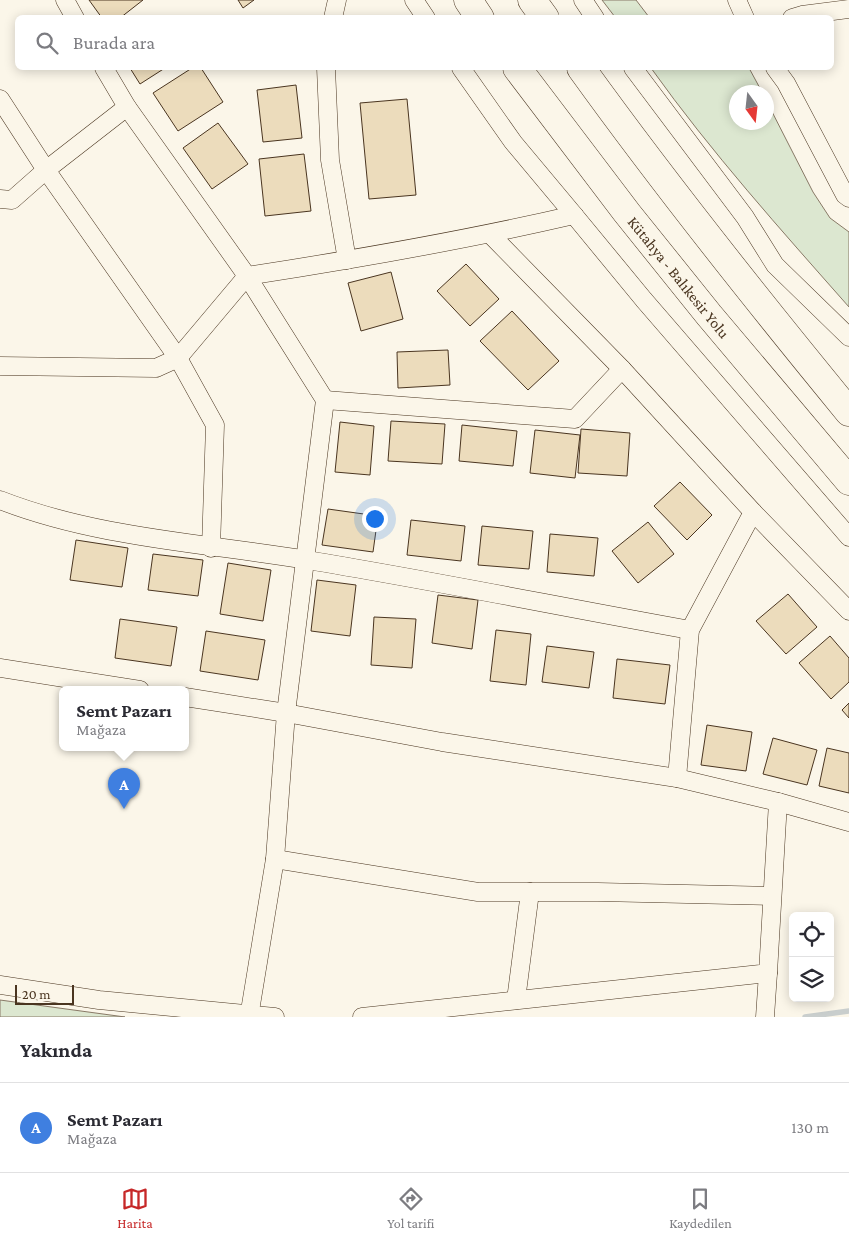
<!DOCTYPE html>
<html lang="tr">
<meta charset="utf-8">
<style>
body{margin:0;font-family:"Crimson Pro",serif;background:#f2f2f3;color:#2b2b33}
.controls{position:absolute;right:15px;bottom:15px;display:grid;overflow:hidden;border-radius:8px;box-shadow:0 2px 12px #0003}
.controls button{width:45px;height:45px;display:grid;place-items:center;padding:0;border:0;border-bottom:1px solid #e1e1e2;background:#fff;color:#2b2b33;font:25px sans-serif}
.compass{position:absolute;left:729px;top:85px;width:45px;height:45px;border-radius:50%;background:#fff;box-shadow:0 2px 12px #0003;rotate:165deg}
.scale{position:absolute;left:15px;bottom:12px;width:59px;box-sizing:border-box;padding-left:5px;border:2px solid #4a3520;border-top:0;font-size:14px;line-height:18px;white-space:nowrap;color:#4a3520;-webkit-text-stroke:4px #fbf6e9;paint-order:stroke}
.you{position:absolute;left:374px;top:518px;width:18px;height:18px;margin:-12px;border:4px solid #fff;border-radius:50%;background:#1a73e8;box-shadow:0 0 0 8px #1a73e833}
.badge{display:grid;place-items:center;width:32px;height:32px;border-radius:50%;background:#c62828;color:#fff;font-size:16px;font-weight:700}
.pin{position:absolute;translate:-50% -41px;filter:drop-shadow(0 1px 2px #0008)}
.pin::after{content:'';position:absolute;top:26px;width:18px;height:15px;background:inherit;clip-path:polygon(0 0,100% 0,50% 100%)}
.popup{position:absolute;left:59px;top:686px;width:130px;height:65px;box-sizing:border-box;display:grid;place-content:center;border-radius:8px;background:#fff;filter:drop-shadow(0 1px 4px #0005);font-size:16px;white-space:nowrap;color:#7c7c81}
.popup b{font-size:19px;color:#2b2b33}
.popup::after{content:'';position:absolute;left:50%;top:100%;margin-left:-10px;border:10px solid transparent;border-top-color:#fff}
.list{margin:0;padding:0;list-style:none}
h2{display:flex;justify-content:space-between;align-items:center;height:65px;margin:0;padding:0 20px;font-size:21px}
h2 small{font-size:16px;font-weight:400;color:#7c7c81}
.list li{display:grid;grid-template-columns:32px 1fr auto;gap:15px;align-items:center;box-sizing:border-box;height:90px;padding:0 20px;border-top:1px solid #e1e1e2}
.list b{display:block;font-size:19px;white-space:nowrap}
.list p{margin:0;font-size:16px;white-space:nowrap;color:#7c7c81}
.list em{font-size:16px;font-style:normal;color:#7c7c81}
.icon{flex:none;width:28px;height:28px;fill:none;stroke:currentColor;stroke-width:2;stroke-linecap:round;stroke-linejoin:round}
.map{position:relative;flex:none;width:849px;height:1017px;overflow:hidden}
.search{position:absolute;background:#fff;box-shadow:0 2px 12px #0003;left:15px;right:15px;top:15px;height:55px;display:flex;align-items:center;gap:12px;box-sizing:border-box;padding:0 18px;border-radius:8px;color:#7c7c81;font-size:19px}
.sheet{height:155px;background:#fff}
nav{display:flex;justify-content:space-around;align-items:center;box-sizing:border-box;height:70px;border-top:1px solid #e1e1e2;background:#fff;font-size:14px;color:#7c7c81}
nav a{display:grid;justify-items:center;gap:2px}
nav .on{color:#c62828}
.map>svg:first-child{display:block}
.green{fill:#dce7d0;stroke:#887966}
.lines{fill:none;stroke-linecap:round;stroke-linejoin:round}
.stream{stroke:#c9cecd;stroke-width:5.5}
.building{fill:#ecdcbc;stroke:#4a3520}
.minor-casing{stroke:#4a3520;stroke-width:19}
.trunk-casing{stroke:#4a3520;stroke-width:29}
.minor{stroke:#fbf6e9;stroke-width:18}
.trunk{stroke:#fbf6e9;stroke-width:28}
.labels{text-anchor:middle;stroke-width:4;stroke-linejoin:round;paint-order:stroke}
.street-label{font-size:16px;fill:#4a3520;stroke:#fbf6e9}
</style>
<div class="map">
<svg width="849" height="1017" viewBox="0 0 849 1017">
<rect width="100%" height="100%" fill="#fbf6e9"/>
<g class="green">
<path d="M 602,0 L 636,0 L 649,17 L 615,17 Z"/>
<path d="M 651,68 L 749,68 L 762,92 L 736,92 L 736,122 L 766,122 L 767,102 L 813,192 L 830,218 L 849,232 L 849,307 C 781,230 711,152 651,68 Z"/>
<path d="M 0,1000 L 125,1017 L 0,1017 Z"/>
</g>
<g class="lines">
<path class="stream" d="M 805,1017 L 849,1011"/>
</g>
<g class="building">
<path d="M 89,0 L 143,0 L 120,18 L 102,18 Z"/>
<path d="M 238,0 L 254,0 L 243,8 Z"/>
<path d="M 130,68 L 165,68 L 140,84 Z"/>
<path d="M 192,68 L 201,68 L 223,102 L 178,131 L 153,93 Z"/>
<path d="M 296,85 L 302,138 L 263,142 L 257,90 Z"/>
<path d="M 407,99 L 416,195 L 369,199 L 360,103 Z"/>
<path d="M 218,123 L 248,164 L 212,189 L 183,148 Z"/>
<path d="M 304,154 L 311,211 L 265,216 L 259,159 Z"/>
<path d="M 466,264 L 499,299 L 470,326 L 437,291 Z"/>
<path d="M 391,272 L 403,319 L 361,331 L 348,283 Z"/>
<path d="M 512,311 L 559,361 L 528,390 L 480,341 Z"/>
<path d="M 448,350 L 450,385 L 398,388 L 397,352 Z"/>
<path d="M 391,421 L 445,424 L 442,464 L 388,461 Z"/>
<path d="M 340,422 L 374,426 L 370,475 L 335,472 Z"/>
<path d="M 462,425 L 517,431 L 513,466 L 459,461 Z"/>
<path d="M 581,429 L 630,433 L 627,476 L 578,473 Z"/>
<path d="M 535,430 L 580,435 L 575,478 L 530,473 Z"/>
<path d="M 680,482 L 712,515 L 687,540 L 654,506 Z"/>
<path d="M 328,509 L 378,516 L 373,552 L 322,545 Z"/>
<path d="M 411,520 L 465,526 L 461,561 L 407,555 Z"/>
<path d="M 648,522 L 674,554 L 638,583 L 612,551 Z"/>
<path d="M 482,526 L 533,531 L 529,569 L 478,565 Z"/>
<path d="M 550,534 L 598,538 L 594,576 L 547,572 Z"/>
<path d="M 76,540 L 128,548 L 122,587 L 70,580 Z"/>
<path d="M 153,554 L 203,560 L 198,596 L 148,590 Z"/>
<path d="M 228,563 L 271,570 L 263,621 L 220,614 Z"/>
<path d="M 317,580 L 356,585 L 350,636 L 311,631 Z"/>
<path d="M 788,594 L 817,627 L 786,654 L 756,621 Z"/>
<path d="M 438,595 L 478,600 L 472,649 L 432,643 Z"/>
<path d="M 374,617 L 416,619 L 412,668 L 371,665 Z"/>
<path d="M 120,619 L 177,627 L 171,666 L 115,658 Z"/>
<path d="M 496,630 L 531,634 L 526,685 L 490,681 Z"/>
<path d="M 206,631 L 265,640 L 258,680 L 200,671 Z"/>
<path d="M 830,636 L 849,658 L 849,682 L 831,699 L 799,663 Z"/>
<path d="M 547,646 L 594,652 L 589,688 L 542,682 Z"/>
<path d="M 617,659 L 670,665 L 665,704 L 613,698 Z"/>
<path d="M 849,703 L 849,718 L 842,710 Z"/>
<path d="M 707,725 L 752,732 L 746,771 L 701,765 Z"/>
<path d="M 773,738 L 817,750 L 807,785 L 763,774 Z"/>
<path d="M 827,748 L 849,753 L 849,793 L 819,786 Z"/>
</g>
<g class="lines">
<g class="minor-casing">
<g id="minor">
<path d="M 65,0 L 75,18"/>
<path d="M 414,0 L 426,18"/>
<path d="M 583,0 L 595,18"/>
<path d="M 737,0 L 745,18"/>
<path d="M 333,18 L 337,0"/>
<path d="M 792,18 L 802,15 L 849,9"/>
<path d="M 104,68 L 127,107 L 247,276 C 357,259 466,240 574,215"/>
<path d="M 326,68 L 330,160 L 347,260"/>
<path d="M 461,68 L 513,142 L 574,215 L 644,300 L 849,537"/>
<path d="M 633,68 L 745,217 L 775,265 L 849,337"/>
<path d="M 775,68 L 786,83 L 845,195 L 849,198"/>
<path d="M 0,99 L 46,170 L 178,358 L 215,425 L 211,548"/>
<path d="M 0,199 L 12,200 L 46,170 L 127,107"/>
<path d="M 490,234 L 622,369 L 753,512 L 849,611"/>
<path d="M 0,366 L 156,368 L 178,358 L 247,276 L 325,400 L 286,713 L 275,859 L 249,1017"/>
<path d="M 325,400 L 575,419 L 622,369"/>
<path d="M 0,500 C 97,538 205,543 307,560 C 435,581 562,607 690,630"/>
<path d="M 0,668 L 140,690"/>
<path d="M 185,697 L 286,713 L 442,742 L 677,778 L 778,802 L 849,822"/>
<path d="M 677,778 L 690,630 L 753,512"/>
<path d="M 275,859 L 478,892 L 598,892 L 772,896"/>
<path d="M 0,985 L 99,1000 L 275,1017"/>
<path d="M 516,1000 L 530,892"/>
<path d="M 362,1017 L 768,973 L 778,802"/>
<path d="M 765,1017 L 768,973"/>
</g>
</g>
<g class="trunk-casing">
<g id="trunk">
<path d="M 468,0 L 480,18"/>
<path d="M 532,0 L 545,18"/>
<path d="M 517,68 L 627,213 L 709,315 L 849,481"/>
<path d="M 581,68 C 666,186 757,300 849,412"/>
</g>
</g>
<use href="#minor" class="minor"/>
<use href="#trunk" class="trunk"/>
</g>
<g class="labels">
<g class="street-label">
<text transform="translate(679 277) rotate(51)" y="6">Kütahya - Balıkesir Yolu</text>
</g>
</g>
</svg>
<div class="controls">
<button><svg class="icon" aria-label="locate" viewBox="0 0 24 24"><circle cx="12" cy="12" r="6"/><path d="M12 2v4M12 18v4M2 12h4M18 12h4"/></svg></button>
<button><svg class="icon" aria-label="layers" viewBox="0 0 24 24"><path d="M12 4l9 5-9 5-9-5zM3 14l9 5 9-5"/></svg></button>
</div>
<svg class="compass" viewBox="-18 -18 36 36"><path d="M0-13l5 13h-10z" fill="#e53935"/><path d="M0 13l5-13h-10z" fill="#7c7c81"/></svg>
<div class="scale">20 m</div>
<div class="you"></div>
<div class="pin badge" style="left:124px;top:809px;background:#3f7fe0">A</div>
<div class="popup"><b>Semt Pazarı</b>Mağaza</div>
<div class="search"><svg class="icon" aria-label="search" viewBox="0 0 24 24"><circle cx="10" cy="10" r="6"/><path d="M15 15l6 6"/></svg>Burada ara</div>
</div>
<section class="sheet">
<h2>Yakında<small></small></h2>
<ul class="list">
<li><span class="badge" style="background:#3f7fe0">A</span><div><b>Semt Pazarı</b><p>Mağaza</p></div><em>130 m</em></li>
</ul>
</section>
<nav>
<a class="on"><svg class="icon" aria-label="map" viewBox="0 0 24 24"><path d="M3 6l6-2 6 2 6-2v14l-6 2-6-2-6 2zM9 4v14M15 6v14"/></svg>Harita</a>
<a><svg class="icon" aria-label="directions" viewBox="0 0 24 24"><path d="M12 3l9 9-9 9-9-9zM9 14v-3h6M13 9l2 2-2 2"/></svg>Yol tarifi</a>
<a><svg class="icon" aria-label="saved" viewBox="0 0 24 24"><path d="M7 4h10v16l-5-4-5 4z"/></svg>Kaydedilen</a>
</nav>
